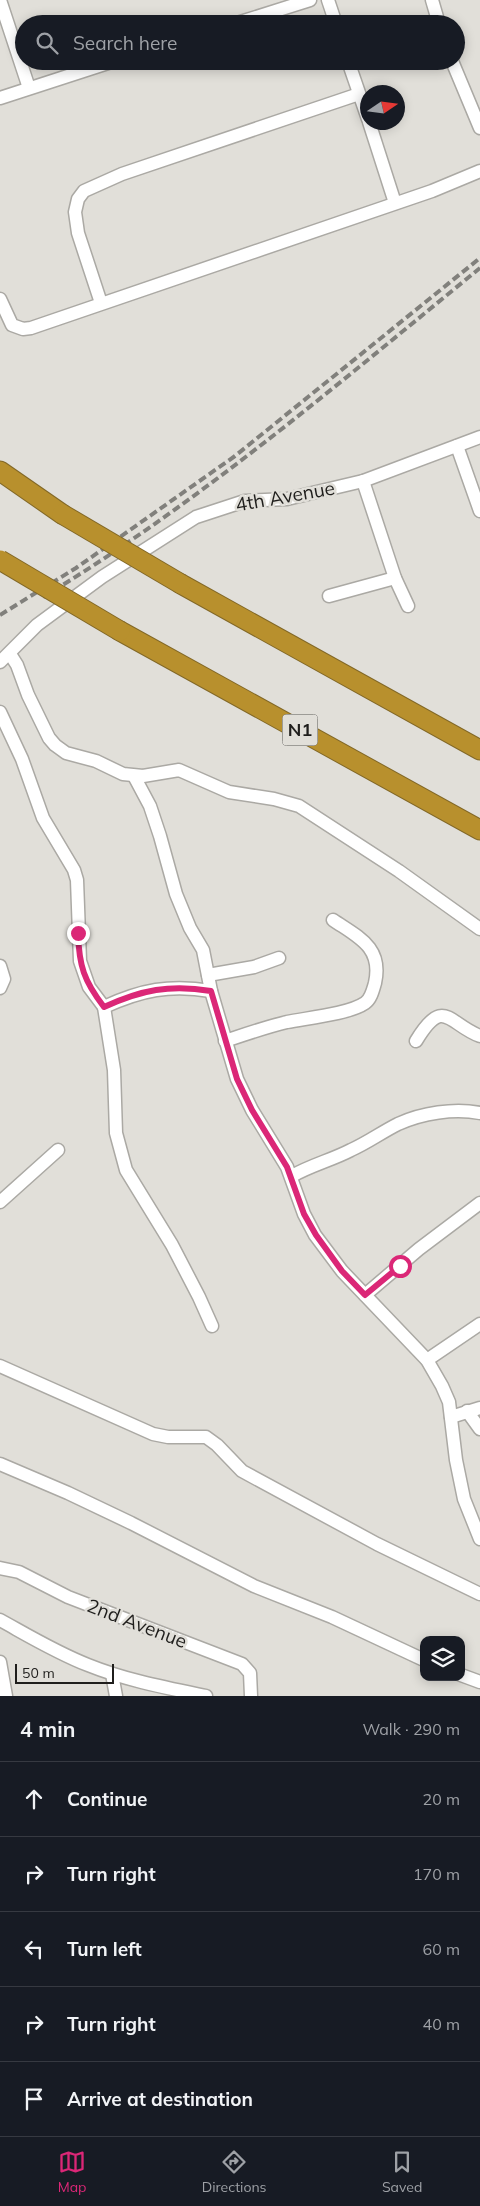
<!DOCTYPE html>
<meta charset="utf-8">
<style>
body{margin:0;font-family:Mulish,sans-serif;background:#20242c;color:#f1f3f6}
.controls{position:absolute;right:15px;bottom:15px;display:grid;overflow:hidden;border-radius:10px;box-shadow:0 2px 12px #0003}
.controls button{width:45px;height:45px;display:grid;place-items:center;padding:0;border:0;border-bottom:1px solid #363941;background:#171b24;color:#f1f3f6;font:25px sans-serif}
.compass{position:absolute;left:360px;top:85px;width:45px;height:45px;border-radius:50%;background:#171b24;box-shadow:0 2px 12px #0003;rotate:77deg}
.scale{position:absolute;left:15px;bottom:12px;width:99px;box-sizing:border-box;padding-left:5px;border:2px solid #1f1e1c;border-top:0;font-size:14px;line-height:18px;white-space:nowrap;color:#1f1e1c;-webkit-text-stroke:4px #e1dfd9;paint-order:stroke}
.stop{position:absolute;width:15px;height:15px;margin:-11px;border:4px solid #db2777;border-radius:50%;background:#fff}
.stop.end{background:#db2777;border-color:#fff;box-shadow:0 1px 5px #0008}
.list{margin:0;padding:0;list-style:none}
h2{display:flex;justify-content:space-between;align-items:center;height:65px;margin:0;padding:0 20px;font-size:21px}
h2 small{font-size:16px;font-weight:400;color:#9ea1a6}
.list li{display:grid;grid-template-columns:32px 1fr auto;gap:15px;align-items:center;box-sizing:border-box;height:75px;padding:0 20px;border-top:1px solid #363941}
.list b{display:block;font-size:19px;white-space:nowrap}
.list em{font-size:16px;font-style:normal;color:#9ea1a6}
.icon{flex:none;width:28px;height:28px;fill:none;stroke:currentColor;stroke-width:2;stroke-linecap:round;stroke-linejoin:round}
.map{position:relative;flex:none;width:480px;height:1696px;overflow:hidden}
.search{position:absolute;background:#171b24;box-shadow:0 2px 12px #0003;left:15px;right:15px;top:15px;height:55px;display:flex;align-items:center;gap:12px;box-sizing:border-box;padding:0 18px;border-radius:28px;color:#9ea1a6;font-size:19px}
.sheet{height:440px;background:#171b24}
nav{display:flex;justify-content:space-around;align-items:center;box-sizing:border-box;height:70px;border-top:1px solid #363941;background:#171b24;font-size:14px;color:#9ea1a6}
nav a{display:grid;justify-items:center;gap:2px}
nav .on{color:#db2777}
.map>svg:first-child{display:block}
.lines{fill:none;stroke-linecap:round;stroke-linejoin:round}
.minor-casing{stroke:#aba9a4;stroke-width:15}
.highway-casing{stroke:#826827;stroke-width:21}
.minor{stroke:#fff;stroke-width:12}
.highway{stroke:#b8902d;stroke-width:19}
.rail{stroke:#81807c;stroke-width:4;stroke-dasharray:8 4;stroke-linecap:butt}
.highway-bridge-casing{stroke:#826827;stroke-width:21;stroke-linecap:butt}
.highway-bridge{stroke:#b8902d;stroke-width:19}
.route{stroke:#db2777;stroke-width:6}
.labels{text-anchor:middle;stroke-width:5;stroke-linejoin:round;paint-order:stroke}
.shield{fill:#e1dfd9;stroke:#595855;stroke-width:1}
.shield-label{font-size:18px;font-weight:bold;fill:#1f1e1c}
.street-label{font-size:19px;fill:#1f1e1c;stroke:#e1dfd9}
</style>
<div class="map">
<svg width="480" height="1696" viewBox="0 0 480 1696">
<rect width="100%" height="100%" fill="#e1dfd9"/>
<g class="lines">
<g class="minor-casing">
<g id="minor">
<path d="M 0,0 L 29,88"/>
<path d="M 328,0 L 336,24"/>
<path d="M 432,0 L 439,24"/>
<path d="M 234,24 L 310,0"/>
<path d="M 348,61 L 368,119"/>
<path d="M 452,61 L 480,128"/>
<path d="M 0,98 L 114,61"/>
<path d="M 369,122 L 395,203"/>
<path d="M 0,299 L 12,325 L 23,329 L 31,328 L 432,191 L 480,171"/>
<path d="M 101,303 L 78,233 L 75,212 L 78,199 L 84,191 L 122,174 L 359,94"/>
<path d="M 457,446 L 480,511"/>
<path d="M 363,481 L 395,578 L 408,606"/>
<path d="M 329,596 L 395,578"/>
<path d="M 10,654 L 17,665 L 28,695 L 49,738 L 55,745 L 66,753 L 96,761 L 123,774 L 143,776 L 179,770 L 229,792 L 274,799 L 299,806 L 399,871 L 480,929"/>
<path d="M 0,662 L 37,625 L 102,577 L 196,517 L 245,501 L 287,499 L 363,481 L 480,437"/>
<path d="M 0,712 L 22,759 L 43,818 L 74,870 L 77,880 L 80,961 L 89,987 L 104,1007"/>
<path d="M 134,776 L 150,806 L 160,836 L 176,894 L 190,928 L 203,950 L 211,991 L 237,1079 L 252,1110 L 287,1167 L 304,1214 L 315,1235 L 342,1271 L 427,1360 L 442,1386 L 449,1402 L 456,1460 L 464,1499 L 480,1539"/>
<path d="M 0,966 L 4,979 L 0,988"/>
<path d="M 208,975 L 254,967 L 279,958"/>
<path d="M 211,991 C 170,984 141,990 104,1007 L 114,1070 L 116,1133 L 126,1170 L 172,1245 L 199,1297 L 212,1326"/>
<path d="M 225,1041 C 246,1034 266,1027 287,1022 C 307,1018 349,1014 365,1003 C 371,999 373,990 375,983 C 383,947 358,937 333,920"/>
<path d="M 416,1041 C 444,995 448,1024 480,1036"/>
<path d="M 292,1176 C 311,1165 332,1160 351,1150 C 367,1143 382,1132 398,1124 C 422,1113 454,1108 480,1113"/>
<path d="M 0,1202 L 58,1150"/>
<path d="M 365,1295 L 419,1249 L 480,1203"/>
<path d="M 427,1360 L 480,1324"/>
<path d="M 0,1366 L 153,1434 L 168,1437 L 206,1437 L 217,1445 L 242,1471 L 377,1544 L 480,1594"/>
<path d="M 467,1411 L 480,1429"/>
<path d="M 451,1417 L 480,1408"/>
<path d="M 0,1464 L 68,1493 L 131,1523 L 254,1586 L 332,1617 L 424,1660"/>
<path d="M 0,1568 L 19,1572 L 68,1597 L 242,1664 L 250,1673 L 251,1696"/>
<path d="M 0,1620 C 29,1636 57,1653 88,1665 C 125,1680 167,1688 206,1696"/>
<path d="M 0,1662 L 6,1696"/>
<path d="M 112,1674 L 116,1696"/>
<path d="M 461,1675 L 480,1682"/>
</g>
</g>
<g class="highway-casing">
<g id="highway">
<path d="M 0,471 L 62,514"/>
<path d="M 181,584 L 480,750"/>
<path d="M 120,631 L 480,830"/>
</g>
</g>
<use href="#minor" class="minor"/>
<use href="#highway" class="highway"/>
<g class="rail">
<path d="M 43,597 C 199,503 339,383 480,268"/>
<path d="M 0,615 L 76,568 L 235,456 L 480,258"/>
</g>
<g class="highway-bridge-casing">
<g id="highway-bridge">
<path d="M 62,514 L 181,584"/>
<path d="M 0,560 L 120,631"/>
</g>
</g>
<use href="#highway-bridge" class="highway-bridge"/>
</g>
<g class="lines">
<path class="route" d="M 78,933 C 79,966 84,981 104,1007 C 141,990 170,984 211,991 L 237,1079 L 252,1110 L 287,1167 L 304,1214 L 316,1235 L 342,1271 L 365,1295 L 400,1266"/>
</g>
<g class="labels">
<rect class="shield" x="282.5" y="714.5" width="35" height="31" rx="4"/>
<g class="shield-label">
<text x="300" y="736">N1</text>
</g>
<g class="street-label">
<text transform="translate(285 496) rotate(-10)" y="7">4th Avenue</text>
<text transform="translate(137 1623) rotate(21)" y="7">2nd Avenue</text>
</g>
</g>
</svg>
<div class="controls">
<button><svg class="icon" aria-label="layers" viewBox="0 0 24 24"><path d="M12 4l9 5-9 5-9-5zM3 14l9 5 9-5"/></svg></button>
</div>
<svg class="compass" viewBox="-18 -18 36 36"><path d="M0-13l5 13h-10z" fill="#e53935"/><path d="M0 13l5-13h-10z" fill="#9ea1a6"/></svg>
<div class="scale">50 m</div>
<div class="stop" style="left:400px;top:1266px"></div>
<div class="stop end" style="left:78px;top:933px"></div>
<div class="search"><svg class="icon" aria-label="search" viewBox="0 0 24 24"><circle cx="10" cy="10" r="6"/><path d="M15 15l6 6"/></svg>Search here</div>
</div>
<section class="sheet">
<h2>4 min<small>Walk · 290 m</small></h2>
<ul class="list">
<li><svg class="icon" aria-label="ahead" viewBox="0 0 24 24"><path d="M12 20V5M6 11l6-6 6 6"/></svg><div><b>Continue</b></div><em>20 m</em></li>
<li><svg class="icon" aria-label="right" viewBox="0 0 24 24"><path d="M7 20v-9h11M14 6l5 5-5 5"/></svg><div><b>Turn right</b></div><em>170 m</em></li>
<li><svg class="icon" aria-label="left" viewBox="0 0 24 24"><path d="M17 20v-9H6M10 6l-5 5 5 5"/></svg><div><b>Turn left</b></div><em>60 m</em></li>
<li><svg class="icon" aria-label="right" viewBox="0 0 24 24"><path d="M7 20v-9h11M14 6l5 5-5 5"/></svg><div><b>Turn right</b></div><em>40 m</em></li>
<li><svg class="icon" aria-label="arrive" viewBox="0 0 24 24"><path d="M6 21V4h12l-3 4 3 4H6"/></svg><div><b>Arrive at destination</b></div></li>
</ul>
</section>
<nav>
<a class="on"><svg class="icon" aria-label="map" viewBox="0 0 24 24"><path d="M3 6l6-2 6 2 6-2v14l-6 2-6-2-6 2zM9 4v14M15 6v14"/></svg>Map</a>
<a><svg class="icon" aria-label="directions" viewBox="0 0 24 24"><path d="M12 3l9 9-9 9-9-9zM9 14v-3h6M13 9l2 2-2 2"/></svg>Directions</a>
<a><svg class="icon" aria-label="saved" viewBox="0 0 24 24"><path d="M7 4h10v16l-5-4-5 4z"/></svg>Saved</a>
</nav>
